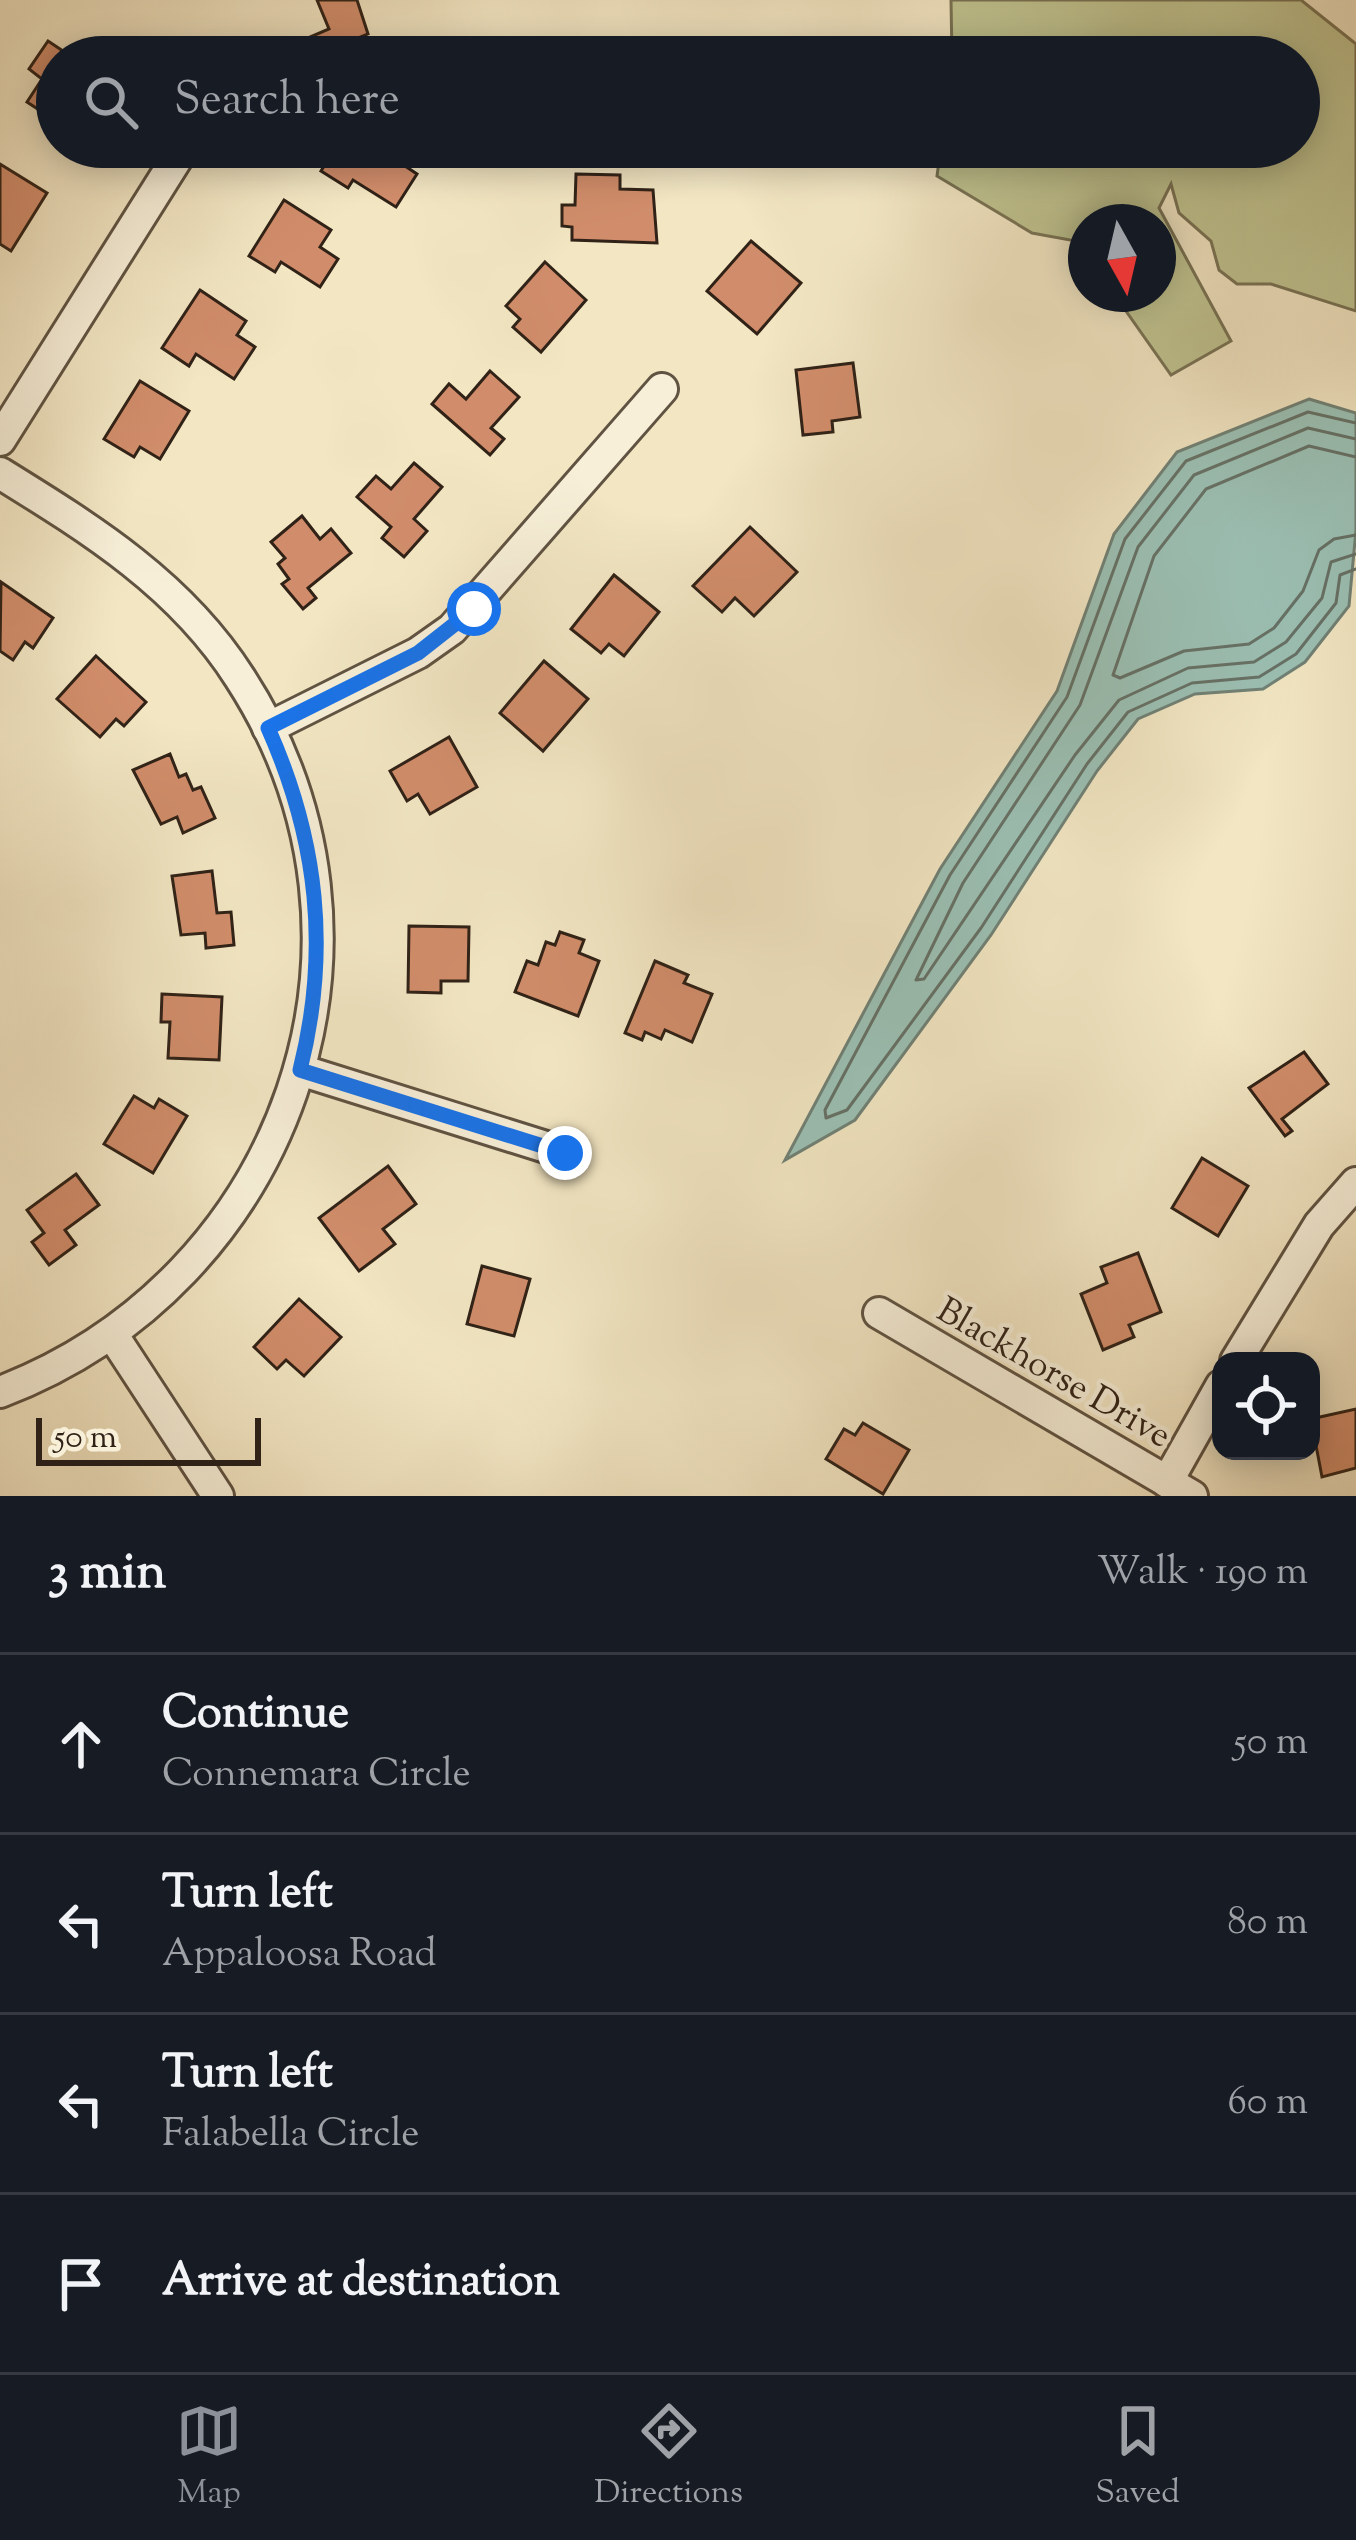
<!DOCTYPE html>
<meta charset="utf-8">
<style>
body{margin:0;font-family:"Sorts Mill Goudy",serif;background:#20242c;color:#f1f3f6}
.controls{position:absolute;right:36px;bottom:36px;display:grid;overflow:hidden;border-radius:24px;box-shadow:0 6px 30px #0003}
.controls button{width:108px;height:108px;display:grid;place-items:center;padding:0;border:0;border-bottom:3px solid #363941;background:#171b24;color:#f1f3f6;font:60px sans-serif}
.compass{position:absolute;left:1068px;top:204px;width:108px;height:108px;border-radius:50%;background:#171b24;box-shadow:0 6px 30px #0003;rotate:172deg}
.scale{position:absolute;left:36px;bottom:30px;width:225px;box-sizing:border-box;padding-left:12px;border:6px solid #302217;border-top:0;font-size:33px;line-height:42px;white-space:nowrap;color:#302217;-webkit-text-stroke:9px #f7efd8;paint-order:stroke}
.stop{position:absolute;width:36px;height:36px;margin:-27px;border:9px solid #1a73e8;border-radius:50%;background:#fff}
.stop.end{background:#1a73e8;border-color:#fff;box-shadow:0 3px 12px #0008}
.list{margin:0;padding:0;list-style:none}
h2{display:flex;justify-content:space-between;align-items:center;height:156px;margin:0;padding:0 48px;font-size:51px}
h2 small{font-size:39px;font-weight:400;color:#9ea1a6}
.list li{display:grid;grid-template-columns:78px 1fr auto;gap:36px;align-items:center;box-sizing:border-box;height:180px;padding:0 48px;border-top:3px solid #363941}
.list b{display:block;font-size:45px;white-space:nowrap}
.list p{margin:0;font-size:39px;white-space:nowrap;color:#9ea1a6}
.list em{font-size:39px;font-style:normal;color:#9ea1a6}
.icon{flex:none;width:66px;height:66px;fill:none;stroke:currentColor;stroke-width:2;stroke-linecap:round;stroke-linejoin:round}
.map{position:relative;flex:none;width:1356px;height:1496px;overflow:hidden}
.search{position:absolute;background:#171b24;box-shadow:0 6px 30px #0003;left:36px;right:36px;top:36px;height:132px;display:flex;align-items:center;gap:30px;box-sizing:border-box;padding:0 42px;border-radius:66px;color:#9ea1a6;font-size:45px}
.sheet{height:876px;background:#171b24}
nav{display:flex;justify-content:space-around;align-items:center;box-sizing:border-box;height:168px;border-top:3px solid #363941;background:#171b24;font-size:33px;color:#9ea1a6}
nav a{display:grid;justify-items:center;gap:6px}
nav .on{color:#8c9099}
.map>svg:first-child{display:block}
.green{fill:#bfc390;stroke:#787254;stroke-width:3}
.water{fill:#9bc0b4;stroke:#708175;stroke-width:3}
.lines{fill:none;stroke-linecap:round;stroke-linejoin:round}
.shore{stroke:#667166;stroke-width:3}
.building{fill:#d18d6b;stroke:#302217;stroke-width:3}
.minor-casing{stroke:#605342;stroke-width:36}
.minor{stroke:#f7efd8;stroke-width:30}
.route{stroke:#1a73e8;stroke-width:15}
.labels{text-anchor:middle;stroke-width:9;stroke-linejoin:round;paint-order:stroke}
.street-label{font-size:36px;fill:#302217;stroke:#f7efd8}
</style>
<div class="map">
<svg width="1356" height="1496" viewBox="0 0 1356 1496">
<rect width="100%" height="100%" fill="#f2e6c3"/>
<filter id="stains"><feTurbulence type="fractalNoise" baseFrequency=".00167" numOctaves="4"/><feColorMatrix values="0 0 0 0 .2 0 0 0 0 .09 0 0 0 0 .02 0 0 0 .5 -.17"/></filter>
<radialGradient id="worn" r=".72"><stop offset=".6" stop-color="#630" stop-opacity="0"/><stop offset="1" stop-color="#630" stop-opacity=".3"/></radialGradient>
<path class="green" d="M 951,0 L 1301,0 L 1356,44 L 1356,311 L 1271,284 L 1237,284 L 1219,270 L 1211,241 L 1179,213 L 1171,184 L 1159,208 L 1231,341 L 1171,375 L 1114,294 L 1158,294 L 1158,222 L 1086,222 L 1086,255 L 1076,241 L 1032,233 L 937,176 L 941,147 L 1299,147 L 1299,57 L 952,57 Z"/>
<path class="water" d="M 1309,399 L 1356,413 L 1356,530 L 1349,606 L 1305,662 L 1263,689 L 1195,694 L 1138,719 L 1097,771 L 991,935 L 855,1120 L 785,1160 L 940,869 L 1057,691 L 1114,534 L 1177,452 Z"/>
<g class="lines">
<g class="shore">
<path d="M 1356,423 L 1308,412 L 1186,461 L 1125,539 L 1067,697 L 950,875 L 825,1110 L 826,1118 L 847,1110 L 981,928 L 1087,764 L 1128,712 L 1192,683 L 1259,677 L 1296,654 L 1336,603 L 1340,575 L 1356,569"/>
<path d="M 1356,439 L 1308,428 L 1194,475 L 1138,547 L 1080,705 L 963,883 L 916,980 L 924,979 L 1075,755 L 1119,700 L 1188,668 L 1254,662 L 1286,642 L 1322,598 L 1331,562 L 1356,554"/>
<path d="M 1356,457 L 1309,446 L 1206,489 L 1154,556 L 1113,675 L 1120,678 L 1184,651 L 1249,644 L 1274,628 L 1303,591 L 1319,550 L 1334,539 L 1356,535"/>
</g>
</g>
<g class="building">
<path d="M 317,0 L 357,0 L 368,34 L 341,45 L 346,57 L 319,57 L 310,37 L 329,29 Z"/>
<path d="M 48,41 L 72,57 L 57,57 L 57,139 L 45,131 L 53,119 L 27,102 L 42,79 L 29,69 Z"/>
<path d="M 336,147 L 404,147 L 396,160 L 417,174 L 396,207 L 353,180 L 348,188 L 321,171 Z"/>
<path d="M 0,164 L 47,193 L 11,251 L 0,244 Z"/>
<path d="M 576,174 L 620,175 L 620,189 L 653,190 L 657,243 L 572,240 L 572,227 L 562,226 L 562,205 L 575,205 Z"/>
<path d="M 284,200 L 331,230 L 320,247 L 338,259 L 320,287 L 281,262 L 275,272 L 249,256 Z"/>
<path d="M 751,241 L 801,283 L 757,334 L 707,291 Z"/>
<path d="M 545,262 L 586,300 L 541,352 L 513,327 L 520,319 L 506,306 Z"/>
<path d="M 200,290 L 246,321 L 237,335 L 255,347 L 234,379 L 196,354 L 189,366 L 162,348 Z"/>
<path d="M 853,363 L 860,417 L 832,421 L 833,432 L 803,435 L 796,370 Z"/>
<path d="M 490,371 L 519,397 L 491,428 L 504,439 L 490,455 L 432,404 L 449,384 L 466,399 Z"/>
<path d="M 140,381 L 189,411 L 160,459 L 140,447 L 134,457 L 104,439 Z"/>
<path d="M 414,463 L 442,487 L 414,519 L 427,531 L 404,557 L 382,538 L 391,527 L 357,497 L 376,476 L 391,489 Z"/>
<path d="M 302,516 L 320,539 L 331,529 L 351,553 L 308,588 L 316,598 L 303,609 L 282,584 L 289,579 L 278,564 L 285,558 L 271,542 Z"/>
<path d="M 750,527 L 797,572 L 754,616 L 735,598 L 722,612 L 693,586 Z"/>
<path d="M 614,575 L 659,612 L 624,656 L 609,644 L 601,653 L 571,629 Z"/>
<path d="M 1,582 L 53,618 L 33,648 L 25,642 L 13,660 L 0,651 Z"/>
<path d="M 96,656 L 146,702 L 124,726 L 116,719 L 100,737 L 57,699 Z"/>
<path d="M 544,661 L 588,699 L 543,751 L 500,713 Z"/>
<path d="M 449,737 L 477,787 L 430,814 L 418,794 L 407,801 L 390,771 Z"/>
<path d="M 170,754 L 179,777 L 186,774 L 193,790 L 201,787 L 215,818 L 183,833 L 177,817 L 161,824 L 133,770 Z"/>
<path d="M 212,871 L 217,913 L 231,912 L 234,945 L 206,948 L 205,933 L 181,935 L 172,876 Z"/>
<path d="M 409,926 L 469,927 L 468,981 L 441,981 L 441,993 L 408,992 Z"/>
<path d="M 560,932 L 584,940 L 579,953 L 599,961 L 578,1016 L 515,992 L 527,961 L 538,965 L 546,942 L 555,945 Z"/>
<path d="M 655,961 L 688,975 L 684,983 L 712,994 L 692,1042 L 665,1030 L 661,1039 L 645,1032 L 642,1040 L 625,1033 Z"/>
<path d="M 162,994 L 222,997 L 219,1060 L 168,1058 L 170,1022 L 161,1022 Z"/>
<path d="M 1304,1052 L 1328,1084 L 1282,1119 L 1292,1131 L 1285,1136 L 1249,1088 Z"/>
<path d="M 134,1096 L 154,1108 L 159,1099 L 187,1116 L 153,1173 L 104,1144 Z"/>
<path d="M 1202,1158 L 1248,1186 L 1218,1236 L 1172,1208 Z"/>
<path d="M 388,1166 L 416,1204 L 383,1229 L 395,1244 L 359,1271 L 319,1218 Z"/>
<path d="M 76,1174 L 99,1205 L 65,1230 L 76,1245 L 49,1265 L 32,1242 L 44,1233 L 27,1210 Z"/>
<path d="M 1138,1253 L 1161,1312 L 1129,1325 L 1134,1337 L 1103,1350 L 1081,1294 L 1107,1283 L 1101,1267 Z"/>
<path d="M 482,1266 L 530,1279 L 514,1336 L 467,1324 Z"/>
<path d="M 299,1299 L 341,1337 L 304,1376 L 286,1360 L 277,1369 L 254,1347 Z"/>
<path d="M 1356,1409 L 1356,1468 L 1322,1477 L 1311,1419 Z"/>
<path d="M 863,1423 L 909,1450 L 883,1494 L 826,1459 L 844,1429 L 855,1435 Z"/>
</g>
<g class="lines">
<g class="minor-casing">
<g id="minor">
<path d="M 0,440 L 184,147"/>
<path d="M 0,473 C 92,530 181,585 240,678 C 410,940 288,1282 0,1392"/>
<path d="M 268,728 L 418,653 L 452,629 L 662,389"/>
<path d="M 300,1070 L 565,1153"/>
<path d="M 879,1313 L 1192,1496"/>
<path d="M 112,1334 L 218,1496"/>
<path d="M 1236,1361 L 1319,1225 L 1356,1183"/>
<path d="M 1167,1482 L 1221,1386"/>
</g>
</g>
<use href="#minor" class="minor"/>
</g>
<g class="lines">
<path class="route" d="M 474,609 L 418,653 L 268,728 C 318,840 330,951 300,1070 L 565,1153"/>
</g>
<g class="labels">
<g class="street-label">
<text transform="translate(1055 1371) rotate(30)" y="13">Blackhorse Drive</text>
</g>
</g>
<rect width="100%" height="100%" filter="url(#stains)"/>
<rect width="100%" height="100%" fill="url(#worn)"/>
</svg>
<div class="controls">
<button><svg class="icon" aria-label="locate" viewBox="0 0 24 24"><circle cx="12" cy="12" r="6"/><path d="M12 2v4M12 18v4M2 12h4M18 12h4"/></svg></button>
</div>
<svg class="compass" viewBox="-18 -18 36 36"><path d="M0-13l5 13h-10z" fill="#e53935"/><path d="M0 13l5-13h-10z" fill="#9ea1a6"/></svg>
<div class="scale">50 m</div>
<div class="stop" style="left:474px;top:609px"></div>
<div class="stop end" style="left:565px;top:1153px"></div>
<div class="search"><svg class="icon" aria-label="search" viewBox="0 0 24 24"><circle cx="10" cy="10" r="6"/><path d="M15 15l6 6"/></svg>Search here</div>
</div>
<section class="sheet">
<h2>3 min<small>Walk · 190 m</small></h2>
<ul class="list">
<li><svg class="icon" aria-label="ahead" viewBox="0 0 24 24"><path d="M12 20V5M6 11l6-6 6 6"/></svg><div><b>Continue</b><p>Connemara Circle</p></div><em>50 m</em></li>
<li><svg class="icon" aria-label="left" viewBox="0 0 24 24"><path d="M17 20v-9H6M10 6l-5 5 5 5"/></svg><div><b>Turn left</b><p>Appaloosa Road</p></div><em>80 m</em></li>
<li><svg class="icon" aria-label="left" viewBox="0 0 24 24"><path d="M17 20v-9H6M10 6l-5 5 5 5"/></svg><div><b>Turn left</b><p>Falabella Circle</p></div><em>60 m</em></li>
<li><svg class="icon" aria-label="arrive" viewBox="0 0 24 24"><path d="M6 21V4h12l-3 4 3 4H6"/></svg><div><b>Arrive at destination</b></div></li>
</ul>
</section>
<nav>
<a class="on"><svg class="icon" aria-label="map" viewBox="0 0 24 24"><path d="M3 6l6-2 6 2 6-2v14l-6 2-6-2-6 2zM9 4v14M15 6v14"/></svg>Map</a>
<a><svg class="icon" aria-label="directions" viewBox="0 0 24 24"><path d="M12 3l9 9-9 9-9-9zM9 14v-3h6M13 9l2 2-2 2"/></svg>Directions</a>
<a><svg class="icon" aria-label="saved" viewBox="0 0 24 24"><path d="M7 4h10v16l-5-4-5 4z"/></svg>Saved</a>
</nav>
